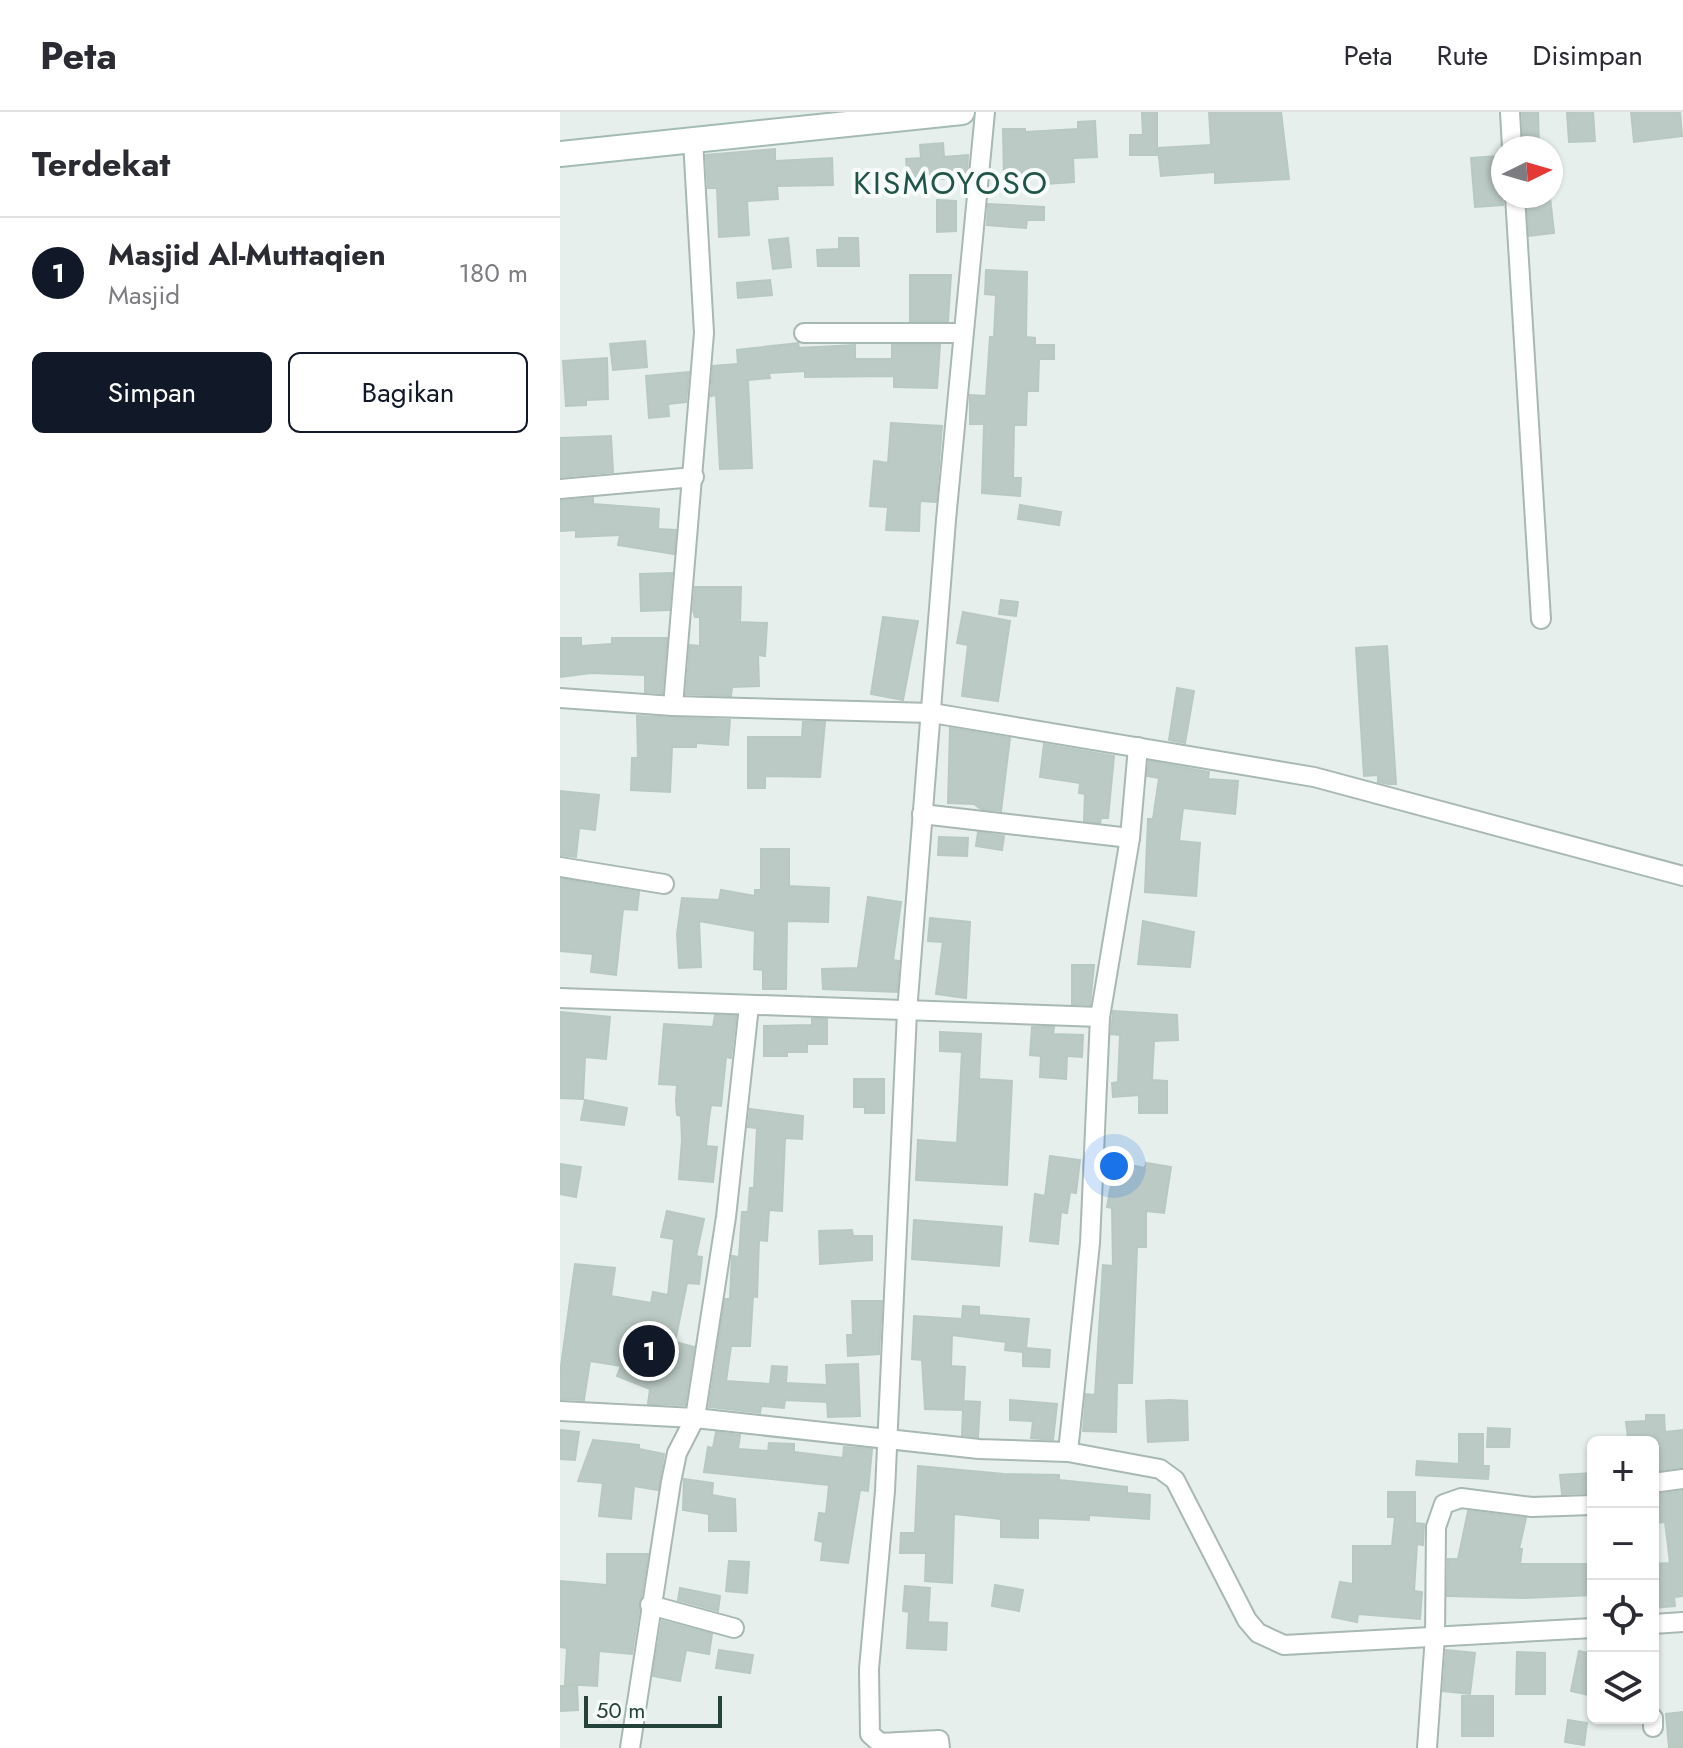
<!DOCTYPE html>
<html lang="id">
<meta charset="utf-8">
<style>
body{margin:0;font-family:Jost,sans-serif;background:#f7f7f7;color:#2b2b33}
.controls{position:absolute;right:24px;bottom:24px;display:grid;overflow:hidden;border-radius:12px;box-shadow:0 2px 6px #0004}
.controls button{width:72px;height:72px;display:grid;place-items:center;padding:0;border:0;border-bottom:2px solid #e1e1e2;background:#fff;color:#2b2b33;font:40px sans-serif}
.compass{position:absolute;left:931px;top:24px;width:72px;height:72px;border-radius:50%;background:#fff;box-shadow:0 2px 6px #0004;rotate:85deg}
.scale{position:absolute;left:24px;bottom:20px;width:138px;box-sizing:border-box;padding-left:8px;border:4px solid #24423a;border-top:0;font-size:22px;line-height:28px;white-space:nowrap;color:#24423a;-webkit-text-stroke:6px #f7fbf9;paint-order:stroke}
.you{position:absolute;left:554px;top:1054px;width:28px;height:28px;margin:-20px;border:6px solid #fff;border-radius:50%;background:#1a73e8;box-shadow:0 0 0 12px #1a73e833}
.badge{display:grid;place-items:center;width:52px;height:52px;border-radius:50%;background:#111827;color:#fff;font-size:26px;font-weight:700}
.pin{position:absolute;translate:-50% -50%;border:4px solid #fff;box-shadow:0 2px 8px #0006}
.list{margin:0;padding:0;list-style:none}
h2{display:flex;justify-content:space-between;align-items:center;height:104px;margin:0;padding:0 32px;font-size:34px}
h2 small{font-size:26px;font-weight:400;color:#7c7c81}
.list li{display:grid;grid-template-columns:52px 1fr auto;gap:24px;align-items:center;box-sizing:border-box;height:112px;padding:0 32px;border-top:2px solid #e1e1e2}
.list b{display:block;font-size:30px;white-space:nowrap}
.list p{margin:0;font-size:26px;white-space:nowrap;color:#7c7c81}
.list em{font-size:26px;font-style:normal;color:#7c7c81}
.actions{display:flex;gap:16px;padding:24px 32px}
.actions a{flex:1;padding:18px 0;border:2px solid #111827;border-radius:12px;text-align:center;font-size:28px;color:#111827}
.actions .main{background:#111827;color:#fff}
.icon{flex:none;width:44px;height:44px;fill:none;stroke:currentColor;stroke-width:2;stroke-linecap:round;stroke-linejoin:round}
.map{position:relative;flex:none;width:1123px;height:1636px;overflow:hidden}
header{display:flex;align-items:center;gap:48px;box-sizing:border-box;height:112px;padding:0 40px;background:#fff;border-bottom:2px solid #e1e1e2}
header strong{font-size:38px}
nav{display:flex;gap:44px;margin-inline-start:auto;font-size:28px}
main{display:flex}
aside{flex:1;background:#fff}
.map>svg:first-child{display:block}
.building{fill:#bbcac4;stroke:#b8c9c2;stroke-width:2}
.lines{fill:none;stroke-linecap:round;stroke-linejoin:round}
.street-casing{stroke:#a8b8b2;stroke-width:22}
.secondary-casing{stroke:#a4bbb3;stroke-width:28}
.street{stroke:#fff;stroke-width:18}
.secondary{stroke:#fff;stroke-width:24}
.labels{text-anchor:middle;stroke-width:8;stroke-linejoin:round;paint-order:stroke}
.quarter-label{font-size:32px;letter-spacing:2px;fill:#1f5548;stroke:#f7fbf9}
</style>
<header>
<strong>Peta</strong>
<nav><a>Peta</a><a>Rute</a><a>Disimpan</a></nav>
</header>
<main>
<aside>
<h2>Terdekat<small></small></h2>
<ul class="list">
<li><span class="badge">1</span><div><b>Masjid Al-Muttaqien</b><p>Masjid</p></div><em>180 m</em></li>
</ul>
<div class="actions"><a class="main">Simpan</a><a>Bagikan</a></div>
</aside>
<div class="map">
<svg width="1123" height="1636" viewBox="0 0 1123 1636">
<rect width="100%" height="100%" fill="#e6efeb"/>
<g class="building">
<path d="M 582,0 L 597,0 L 597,43 L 570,43 L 570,23 L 583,23 Z"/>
<path d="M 649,0 L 721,0 L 729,67 L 655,71 L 655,60 L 601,64 L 598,36 L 651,33 Z"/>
<path d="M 962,0 L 978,0 L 979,36 L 964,36 Z"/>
<path d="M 1007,0 L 1033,0 L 1035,29 L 1009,30 Z"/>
<path d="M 1071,0 L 1120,0 L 1122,24 L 1074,30 Z"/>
<path d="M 535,9 L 537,45 L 513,46 L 514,70 L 485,72 L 485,65 L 444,66 L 443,17 L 465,17 L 465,20 L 518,17 L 518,10 Z"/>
<path d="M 383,31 L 384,45 L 408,43 L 407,66 L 348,68 L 346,47 L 361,46 L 360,33 Z"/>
<path d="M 215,37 L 215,49 L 272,46 L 273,73 L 217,74 L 218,87 L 187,89 L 189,123 L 159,125 L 157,76 L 148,76 L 146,43 Z"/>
<path d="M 939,44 L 943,93 L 915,95 L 911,46 Z"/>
<path d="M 990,85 L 994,121 L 969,124 L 967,87 Z"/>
<path d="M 377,88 L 396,89 L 396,119 L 377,120 Z"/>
<path d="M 428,92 L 484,95 L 484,108 L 467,108 L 466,116 L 427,113 Z"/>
<path d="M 228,126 L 231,155 L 213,157 L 209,128 Z"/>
<path d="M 279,126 L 298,126 L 299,154 L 258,154 L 257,138 L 279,137 Z"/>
<path d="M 426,158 L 467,160 L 466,225 L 475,226 L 475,233 L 494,233 L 494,247 L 479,247 L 478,279 L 467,279 L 466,313 L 454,313 L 453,366 L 461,366 L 460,384 L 422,381 L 424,312 L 410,312 L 410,283 L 426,284 L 430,225 L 434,225 L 436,183 L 425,182 Z"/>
<path d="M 350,163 L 391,163 L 388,209 L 350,209 Z"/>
<path d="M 210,168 L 212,183 L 178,186 L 177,171 Z"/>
<path d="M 85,229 L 87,255 L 53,258 L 50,232 Z"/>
<path d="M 238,231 L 239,236 L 295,233 L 295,247 L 332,247 L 332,233 L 380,233 L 377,276 L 334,275 L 334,264 L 245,265 L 245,259 L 209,261 L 210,266 L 188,268 L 192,356 L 160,357 L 156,283 L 151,284 L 153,254 L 178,252 L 177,238 Z"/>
<path d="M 47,246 L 48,287 L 26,288 L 26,293 L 6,294 L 3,249 Z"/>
<path d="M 129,260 L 126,290 L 108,292 L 109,304 L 89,306 L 86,264 Z"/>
<path d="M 331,311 L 382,314 L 376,390 L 360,389 L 359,419 L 326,418 L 328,395 L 310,394 L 314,349 L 328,351 Z"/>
<path d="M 51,324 L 53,360 L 0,365 L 0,326 Z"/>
<path d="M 33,386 L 33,392 L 99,397 L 98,417 L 116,418 L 114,442 L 58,433 L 60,423 L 16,425 L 16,418 L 0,419 L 0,389 Z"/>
<path d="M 460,393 L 501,400 L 499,413 L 458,407 Z"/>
<path d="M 112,461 L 109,498 L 81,499 L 80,462 Z"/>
<path d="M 135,475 L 181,475 L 180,510 L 207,511 L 205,544 L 198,543 L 199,574 L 172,575 L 171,584 L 126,582 L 130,533 L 140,534 L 140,505 L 135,505 L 133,498 Z"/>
<path d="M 441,488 L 458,490 L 456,504 L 439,502 Z"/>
<path d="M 403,500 L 450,509 L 438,589 L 402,584 L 408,533 L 397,531 Z"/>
<path d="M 323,505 L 358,509 L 343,588 L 311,582 Z"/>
<path d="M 0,526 L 21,526 L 21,534 L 52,532 L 52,526 L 107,526 L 102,581 L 85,580 L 85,563 L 31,561 L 0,565 Z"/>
<path d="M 827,534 L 836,672 L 828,672 L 818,670 L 818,663 L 804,664 L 796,536 Z"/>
<path d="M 617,576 L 634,579 L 625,631 L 609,628 Z"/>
<path d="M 77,604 L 170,608 L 168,633 L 136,631 L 136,635 L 112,635 L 110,680 L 71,678 L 72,646 L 78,646 Z"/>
<path d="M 243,610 L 265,610 L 260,665 L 205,664 L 205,676 L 188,676 L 188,625 L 242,625 Z"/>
<path d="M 390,616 L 450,626 L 441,699 L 421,697 L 414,692 L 388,691 Z"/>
<path d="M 484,632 L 554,644 L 548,706 L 541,706 L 540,711 L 524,709 L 525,682 L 519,681 L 520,671 L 480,665 Z"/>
<path d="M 589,649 L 649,660 L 648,667 L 678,669 L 675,702 L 623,696 L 619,729 L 640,731 L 636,784 L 585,780 L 588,707 L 593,707 L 599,666 L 587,664 Z"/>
<path d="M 0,679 L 39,683 L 35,718 L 19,716 L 16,745 L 0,743 Z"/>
<path d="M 418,720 L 444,724 L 442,738 L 416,734 Z"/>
<path d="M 379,725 L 408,726 L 407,744 L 378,743 Z"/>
<path d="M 201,737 L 229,737 L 229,774 L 269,776 L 268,810 L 227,809 L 226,877 L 203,877 L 203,858 L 194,857 L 195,819 L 139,809 L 141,855 L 119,856 L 117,822 L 122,786 L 159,788 L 161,778 L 195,784 L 195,778 L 201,778 Z"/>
<path d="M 0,767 L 79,780 L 77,798 L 63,797 L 56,863 L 31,860 L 33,842 L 0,839 Z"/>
<path d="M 308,785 L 341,790 L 333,848 L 339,849 L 337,880 L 263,877 L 262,857 L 298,856 Z"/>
<path d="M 370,806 L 410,810 L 406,886 L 376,882 L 383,830 L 368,829 Z"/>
<path d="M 583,809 L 634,820 L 630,855 L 578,852 Z"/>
<path d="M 512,853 L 534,853 L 530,893 L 512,892 Z"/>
<path d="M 553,899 L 617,903 L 618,928 L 594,929 L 592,968 L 607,969 L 607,1001 L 579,1001 L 579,983 L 553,985 L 552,971 L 558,970 L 560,923 L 551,922 Z"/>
<path d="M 0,900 L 50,905 L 46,947 L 25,945 L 23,987 L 0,986 Z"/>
<path d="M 155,903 L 176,904 L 171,946 L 166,945 L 161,994 L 151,993 L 149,1006 L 146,1034 L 157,1035 L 153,1070 L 119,1067 L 122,1028 L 121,1004 L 117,1003 L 116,989 L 117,973 L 99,972 L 104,912 L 153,915 Z"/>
<path d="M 252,907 L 267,907 L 267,932 L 247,932 L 247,940 L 227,940 L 227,944 L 204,944 L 204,914 L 252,913 Z"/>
<path d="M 472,915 L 494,915 L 493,922 L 523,923 L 522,945 L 507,944 L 506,967 L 480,965 L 481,944 L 470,943 Z"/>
<path d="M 380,920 L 421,922 L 419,967 L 452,969 L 447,1073 L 356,1068 L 358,1028 L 397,1031 L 402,940 L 380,939 Z"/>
<path d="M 294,967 L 324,967 L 324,1001 L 305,1001 L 305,995 L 294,995 Z"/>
<path d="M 25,988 L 67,996 L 64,1013 L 21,1008 Z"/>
<path d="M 190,997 L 243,1004 L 242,1027 L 225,1026 L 222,1099 L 209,1098 L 207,1129 L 199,1128 L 197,1185 L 193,1184 L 190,1234 L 171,1234 L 166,1269 L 210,1272 L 212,1254 L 227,1255 L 226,1271 L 267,1273 L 266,1253 L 298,1252 L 300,1304 L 268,1305 L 267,1290 L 225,1288 L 224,1296 L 201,1294 L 200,1301 L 149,1295 L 165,1187 L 170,1187 L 172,1144 L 179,1145 L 182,1100 L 188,1100 L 190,1076 L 194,1076 L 197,1016 L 188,1015 Z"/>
<path d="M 490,1044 L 520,1048 L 516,1081 L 510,1080 L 507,1101 L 501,1100 L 498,1132 L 470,1129 L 475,1082 L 485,1084 Z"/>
<path d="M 555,1050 L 585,1056 L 586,1051 L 611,1055 L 604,1101 L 586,1099 L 586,1135 L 577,1135 L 572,1271 L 557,1271 L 556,1320 L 523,1319 L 526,1282 L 535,1283 L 543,1153 L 553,1154 L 552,1096 L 547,1095 Z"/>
<path d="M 0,1052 L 21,1055 L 16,1085 L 0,1082 Z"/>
<path d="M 107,1099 L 144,1107 L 136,1144 L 142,1145 L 139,1172 L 127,1171 L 115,1230 L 134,1235 L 125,1293 L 88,1292 L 90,1277 L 57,1264 L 61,1254 L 30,1249 L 24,1288 L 0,1287 L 0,1261 L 15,1152 L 55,1156 L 51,1184 L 91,1191 L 93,1180 L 108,1183 L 114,1127 L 101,1125 Z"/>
<path d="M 354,1108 L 442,1115 L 439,1154 L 352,1147 Z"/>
<path d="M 292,1118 L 293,1124 L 312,1124 L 312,1148 L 260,1152 L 259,1119 Z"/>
<path d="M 292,1189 L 322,1189 L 319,1242 L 288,1244 L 287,1223 L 293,1223 Z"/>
<path d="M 403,1194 L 419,1195 L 419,1203 L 469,1207 L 466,1236 L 490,1238 L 489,1255 L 463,1254 L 463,1240 L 445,1238 L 446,1230 L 392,1223 L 391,1254 L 405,1255 L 403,1297 L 404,1289 L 420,1290 L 418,1325 L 402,1323 L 403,1298 L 365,1297 L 362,1248 L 352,1247 L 354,1204 L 402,1207 Z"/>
<path d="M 450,1288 L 497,1292 L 493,1328 L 471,1326 L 473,1309 L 450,1308 Z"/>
<path d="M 609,1288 L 627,1289 L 628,1328 L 588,1330 L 586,1289 Z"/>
<path d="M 1086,1303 L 1104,1303 L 1105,1320 L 1123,1318 L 1123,1355 L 1093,1359 L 1093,1330 L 1084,1330 L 1084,1325 L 1068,1326 L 1066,1310 L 1086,1309 Z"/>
<path d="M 928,1316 L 950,1317 L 949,1335 L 927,1335 Z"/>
<path d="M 0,1318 L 19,1320 L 15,1348 L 0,1347 Z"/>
<path d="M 156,1320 L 180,1323 L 178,1337 L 208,1339 L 209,1331 L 234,1332 L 234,1340 L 283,1346 L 284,1335 L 312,1337 L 308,1379 L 300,1378 L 288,1451 L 261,1448 L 263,1430 L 255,1428 L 259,1401 L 266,1402 L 269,1373 L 144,1360 L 148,1335 L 153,1336 Z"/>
<path d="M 899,1322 L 923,1322 L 923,1354 L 929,1354 L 928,1367 L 856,1363 L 857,1349 L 899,1352 Z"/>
<path d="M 33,1328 L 79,1333 L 79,1337 L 104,1342 L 98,1378 L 74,1374 L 71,1407 L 39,1404 L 43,1371 L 18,1369 Z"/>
<path d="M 358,1354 L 444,1362 L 499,1363 L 499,1368 L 567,1375 L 567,1381 L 590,1383 L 589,1407 L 529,1403 L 529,1408 L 478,1406 L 478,1426 L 441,1425 L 441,1407 L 394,1402 L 392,1471 L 365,1469 L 366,1441 L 340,1441 L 341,1421 L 355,1421 Z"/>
<path d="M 1033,1361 L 1033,1381 L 1002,1382 L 1000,1363 Z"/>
<path d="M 124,1367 L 153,1371 L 152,1383 L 175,1387 L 176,1419 L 149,1419 L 149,1402 L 123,1398 Z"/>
<path d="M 1123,1379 L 1123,1484 L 1114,1485 L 1115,1494 L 1093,1496 L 1093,1452 L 1110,1451 L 1105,1410 L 1093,1411 L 1093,1383 Z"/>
<path d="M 828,1380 L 855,1380 L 855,1411 L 864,1412 L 863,1433 L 857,1432 L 854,1479 L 862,1480 L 860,1507 L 798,1502 L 797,1510 L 772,1505 L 780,1470 L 793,1472 L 793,1434 L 832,1434 L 835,1405 L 828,1405 Z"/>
<path d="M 908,1399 L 966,1406 L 959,1437 L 962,1437 L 960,1452 L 1033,1452 L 1033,1483 L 963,1486 L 887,1484 L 888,1447 L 898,1447 Z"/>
<path d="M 47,1442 L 88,1442 L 72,1542 L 39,1539 L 37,1574 L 5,1572 L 7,1536 L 0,1535 L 0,1469 L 47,1473 Z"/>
<path d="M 169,1449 L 189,1450 L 187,1481 L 166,1479 Z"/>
<path d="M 435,1473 L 463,1478 L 459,1499 L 432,1494 Z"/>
<path d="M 345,1474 L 370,1476 L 368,1510 L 387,1511 L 386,1538 L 347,1536 L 349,1500 L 343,1499 Z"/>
<path d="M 120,1476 L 160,1484 L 158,1499 L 118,1488 Z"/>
<path d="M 102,1509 L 152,1522 L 149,1542 L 126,1538 L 120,1569 L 93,1564 Z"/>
<path d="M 159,1538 L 193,1543 L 190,1561 L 156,1556 Z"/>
<path d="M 886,1538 L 915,1541 L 910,1582 L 883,1579 Z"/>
<path d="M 1019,1539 L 1033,1542 L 1033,1584 L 1011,1579 Z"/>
<path d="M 957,1540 L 985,1541 L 985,1582 L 956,1582 Z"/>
<path d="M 0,1574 L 17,1574 L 18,1598 L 0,1599 Z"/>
<rect x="902" y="1584" width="31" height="40"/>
<path d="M 1123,1600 L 1123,1636 L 1109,1636 L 1106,1602 Z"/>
<path d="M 1008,1608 L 1027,1611 L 1024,1633 L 1005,1630 Z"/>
</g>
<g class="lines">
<g class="street-casing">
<g id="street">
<path d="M 950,0 L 952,36"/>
<path d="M 955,84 L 981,507"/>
<path d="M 244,221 L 403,221"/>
<path d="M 0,377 L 134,365"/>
<path d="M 0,586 L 113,594 L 372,601 L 754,665 L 1123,764"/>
<path d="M 113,594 L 144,221 L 133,28"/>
<path d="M 362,702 L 570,726"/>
<path d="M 0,755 L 104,772"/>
<path d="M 0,886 L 540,905"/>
<path d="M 0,1299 L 135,1306 L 419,1337 L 508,1340 L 600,1357 L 615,1368 L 687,1508 L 698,1521 L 724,1533 L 1033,1516"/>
<path d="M 508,1340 L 530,1131 L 540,905 L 570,726 L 578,635"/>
<path d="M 1093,1371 L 1123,1367"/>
<path d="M 90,1493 L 174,1516"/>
<path d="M 1093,1512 L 1123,1510"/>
<path d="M 1093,1606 L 1093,1615"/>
<path d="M 70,1636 L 111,1370 L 117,1341 L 135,1306 L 166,1105 L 189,894"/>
<path d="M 380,1636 L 379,1628 L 320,1631 L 310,1622 L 309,1557 L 325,1379 L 347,900 L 386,408 L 425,0"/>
<path d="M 867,1636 L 875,1524 L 876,1415 L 884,1392 L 901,1386 L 972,1395 L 1033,1393"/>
</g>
</g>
<g class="secondary-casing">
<path id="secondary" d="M 0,42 L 402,0"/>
</g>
<use href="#street" class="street"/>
<use href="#secondary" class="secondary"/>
</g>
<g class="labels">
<g class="quarter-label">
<text x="391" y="82">KISMOYOSO</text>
</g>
</g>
</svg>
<div class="controls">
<button>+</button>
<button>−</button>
<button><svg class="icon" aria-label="locate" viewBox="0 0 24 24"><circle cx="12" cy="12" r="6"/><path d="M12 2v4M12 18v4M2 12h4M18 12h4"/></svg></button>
<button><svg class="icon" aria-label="layers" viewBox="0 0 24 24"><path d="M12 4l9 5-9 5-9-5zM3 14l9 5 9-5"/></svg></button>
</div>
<svg class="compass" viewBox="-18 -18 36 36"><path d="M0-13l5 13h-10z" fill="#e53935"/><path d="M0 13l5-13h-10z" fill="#7c7c81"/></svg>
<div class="scale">50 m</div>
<div class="you"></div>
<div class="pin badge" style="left:89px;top:1239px">1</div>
</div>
</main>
